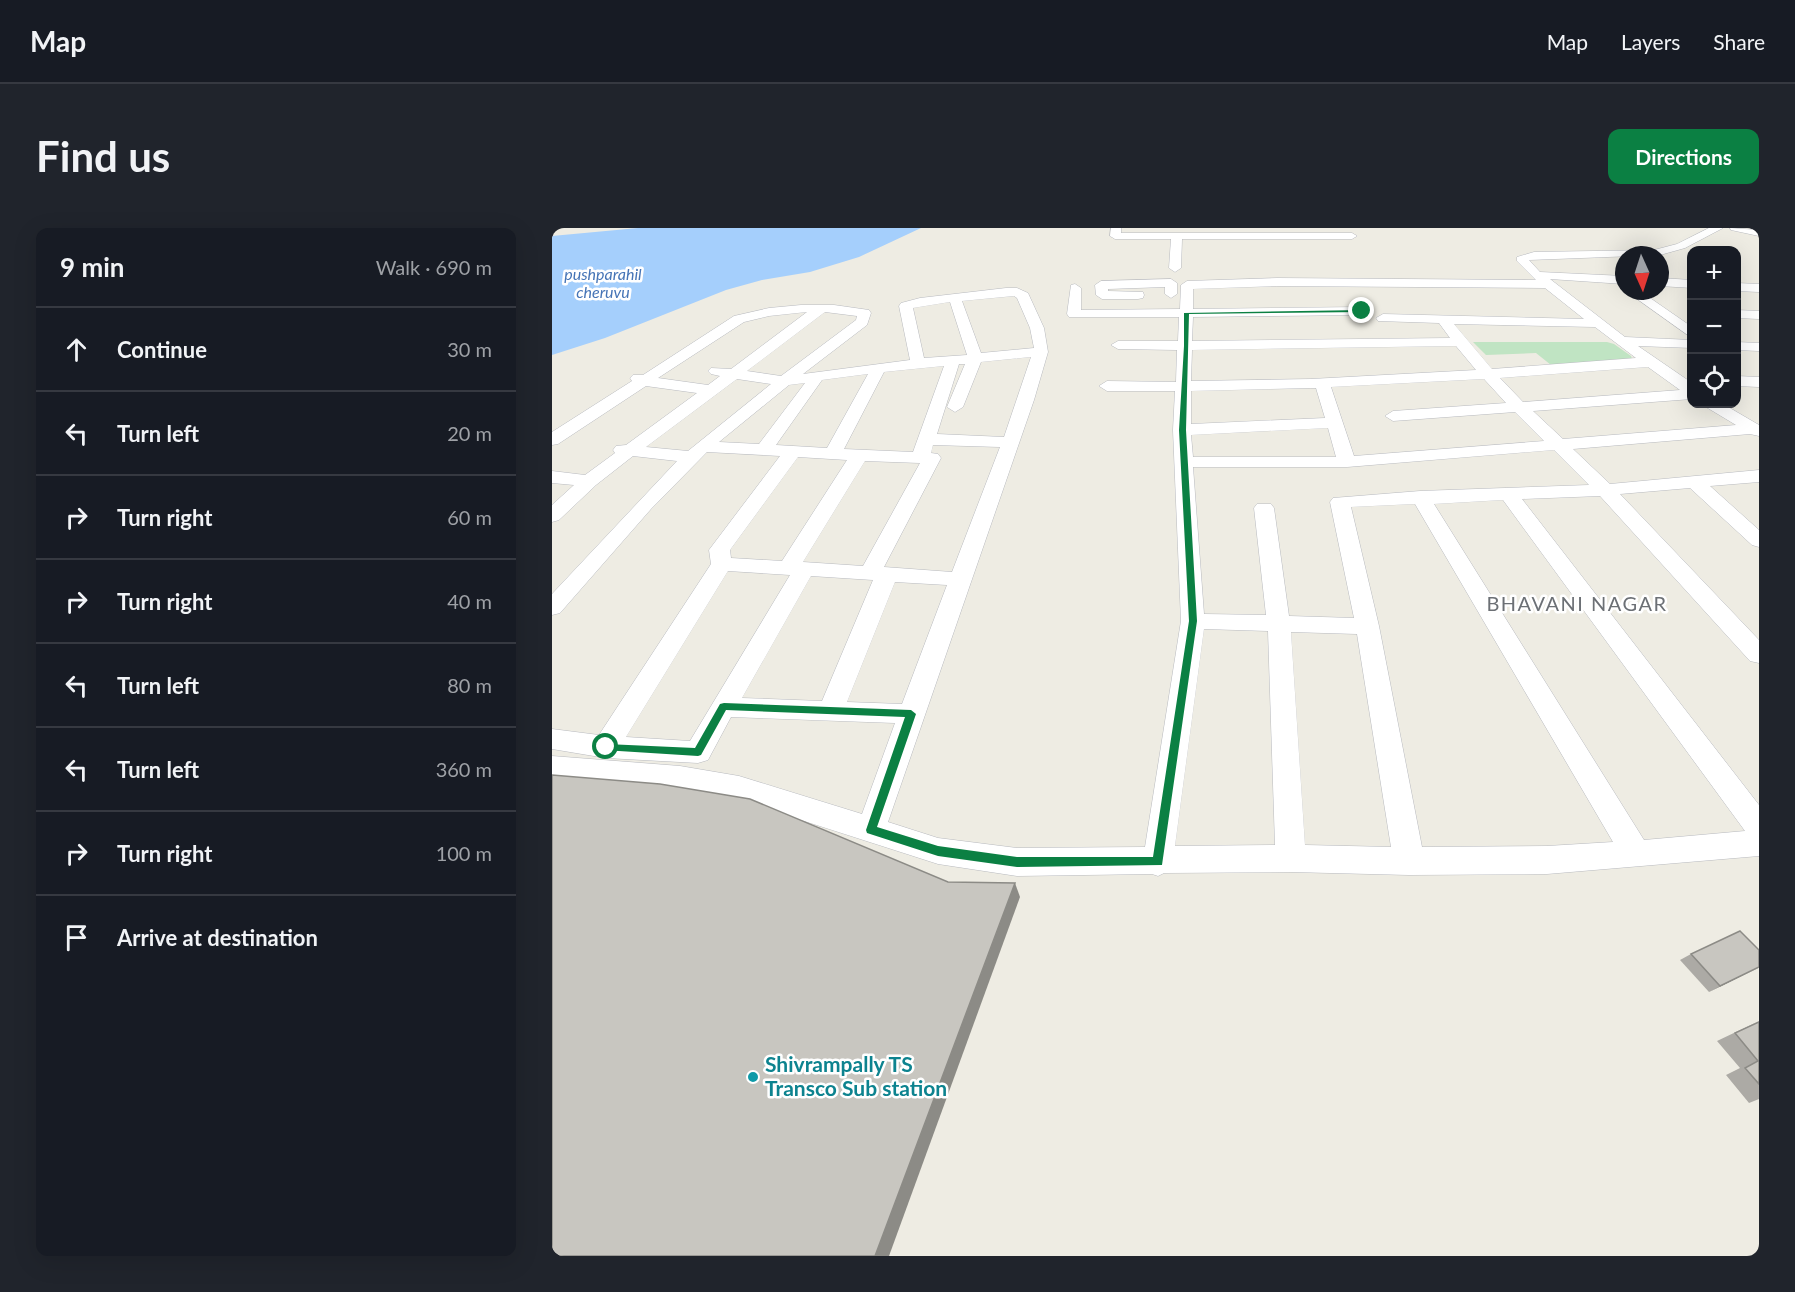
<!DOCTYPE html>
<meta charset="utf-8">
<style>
body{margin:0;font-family:Lato,sans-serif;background:#20242c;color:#f1f3f6}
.controls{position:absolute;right:18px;top:18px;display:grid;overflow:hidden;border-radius:12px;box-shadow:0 6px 24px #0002}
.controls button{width:54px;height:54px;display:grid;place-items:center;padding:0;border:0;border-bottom:2px solid #363941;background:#171b24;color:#f1f3f6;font:30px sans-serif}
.compass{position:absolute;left:1063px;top:18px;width:54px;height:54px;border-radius:50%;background:#171b24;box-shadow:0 6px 24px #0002;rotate:177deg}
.stop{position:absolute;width:18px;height:18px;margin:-14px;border:4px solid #0b8043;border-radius:50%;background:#fff}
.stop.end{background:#0b8043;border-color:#fff;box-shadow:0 2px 6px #0008}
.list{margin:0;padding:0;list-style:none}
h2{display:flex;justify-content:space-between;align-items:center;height:78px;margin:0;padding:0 24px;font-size:26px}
h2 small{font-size:20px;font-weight:400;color:#9ea1a6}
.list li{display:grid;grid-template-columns:39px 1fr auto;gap:18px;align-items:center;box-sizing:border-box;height:84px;padding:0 24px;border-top:2px solid #363941}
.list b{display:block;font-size:22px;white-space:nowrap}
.list em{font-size:20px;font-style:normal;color:#9ea1a6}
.icon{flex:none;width:33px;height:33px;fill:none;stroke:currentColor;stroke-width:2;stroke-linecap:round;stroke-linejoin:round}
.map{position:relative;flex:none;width:1207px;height:1028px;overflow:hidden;border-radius:12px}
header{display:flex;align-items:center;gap:36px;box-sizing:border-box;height:84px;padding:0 30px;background:#171b24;border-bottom:2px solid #363941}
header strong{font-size:28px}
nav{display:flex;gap:33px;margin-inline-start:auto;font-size:21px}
.intro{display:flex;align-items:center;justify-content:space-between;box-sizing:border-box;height:144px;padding:0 36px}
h1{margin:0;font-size:42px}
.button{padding:15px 27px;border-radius:12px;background:#0b8043;color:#fff;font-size:21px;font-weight:700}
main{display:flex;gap:36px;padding:0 36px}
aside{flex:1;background:#171b24;border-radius:12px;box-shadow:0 6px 24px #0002}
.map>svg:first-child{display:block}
.green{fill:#c0e4c3}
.water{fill:#a5cffc}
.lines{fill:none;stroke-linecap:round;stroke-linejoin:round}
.minor-casing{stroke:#b8babf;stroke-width:1}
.minor{fill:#fff;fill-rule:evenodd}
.wall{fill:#acaaa5}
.shaded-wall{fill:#8c8b86}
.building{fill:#c8c6c0;stroke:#8c8b86;stroke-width:1.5}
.route{fill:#0b8043}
.culture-dot{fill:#0f9aa8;stroke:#fff;stroke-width:2}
.labels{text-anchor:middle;stroke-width:5;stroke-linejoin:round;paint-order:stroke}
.far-water-label{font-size:16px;font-style:italic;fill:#4574b6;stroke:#fff}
.neighbourhood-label{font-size:20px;letter-spacing:1.5px;fill:#6c7075;stroke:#fff}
.near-culture-label{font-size:21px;font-weight:bold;fill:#0d838f;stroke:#fff;text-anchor:start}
</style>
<header>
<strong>Map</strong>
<nav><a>Map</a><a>Layers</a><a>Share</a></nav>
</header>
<div class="intro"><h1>Find us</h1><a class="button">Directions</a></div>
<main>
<aside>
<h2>9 min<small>Walk · 690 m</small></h2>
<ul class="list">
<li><svg class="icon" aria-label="ahead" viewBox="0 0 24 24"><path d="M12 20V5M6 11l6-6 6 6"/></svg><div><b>Continue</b></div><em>30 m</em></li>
<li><svg class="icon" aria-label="left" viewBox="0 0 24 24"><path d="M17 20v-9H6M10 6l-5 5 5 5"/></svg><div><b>Turn left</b></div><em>20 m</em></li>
<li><svg class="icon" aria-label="right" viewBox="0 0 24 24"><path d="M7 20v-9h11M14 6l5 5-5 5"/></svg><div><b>Turn right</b></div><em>60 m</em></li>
<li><svg class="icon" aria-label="right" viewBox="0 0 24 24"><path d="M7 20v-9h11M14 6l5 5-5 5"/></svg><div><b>Turn right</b></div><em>40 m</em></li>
<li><svg class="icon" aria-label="left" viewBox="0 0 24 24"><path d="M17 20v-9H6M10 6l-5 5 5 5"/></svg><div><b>Turn left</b></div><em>80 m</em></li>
<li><svg class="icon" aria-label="left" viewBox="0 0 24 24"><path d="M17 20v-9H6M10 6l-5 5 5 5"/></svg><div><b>Turn left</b></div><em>360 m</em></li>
<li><svg class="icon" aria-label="right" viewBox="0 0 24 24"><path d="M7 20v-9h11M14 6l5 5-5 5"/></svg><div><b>Turn right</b></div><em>100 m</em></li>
<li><svg class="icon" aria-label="arrive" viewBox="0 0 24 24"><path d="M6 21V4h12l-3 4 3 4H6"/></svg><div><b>Arrive at destination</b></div></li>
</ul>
</aside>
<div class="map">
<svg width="1207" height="1028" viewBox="0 0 1207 1028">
<rect width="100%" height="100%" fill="#eeece3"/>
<path class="green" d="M 921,114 L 1055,114 L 1062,116 L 1079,128 L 1080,131 L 999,137 L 984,125 L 934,127 Z"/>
<path class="water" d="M 86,0 L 369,0 L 307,29 L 258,44 L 210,52 L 174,62 L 53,110 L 0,127 L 0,8 Z"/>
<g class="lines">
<g class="minor-casing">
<g id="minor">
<path d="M 559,0 L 569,0 L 569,5 L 800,5 L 805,8 L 800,11 L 630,11 L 629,40 L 623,44 L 617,40 L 619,11 L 563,11 L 558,8 Z"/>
<path d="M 1157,0 L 1171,0 L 1133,20 L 1108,27 L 977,32 L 988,44 L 1072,48 L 1072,56 L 998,51 L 1073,109 L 1140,112 L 1140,120 L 1086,118 L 1140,155 L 1140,171 L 981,183 L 1011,211 L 1184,197 L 1154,179 L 1152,176 L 1171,176 L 1207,197 L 1207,208 L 1198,206 L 1021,221 L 1058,256 L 1207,242 L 1207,254 L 1158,258 L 1207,302 L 1207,319 L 1200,317 L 1138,260 L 1068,266 L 1207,412 L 1207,435 L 1198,433 L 1048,268 L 970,271 L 1207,577 L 1207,628 L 995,646 L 857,647 L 739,644 L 612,645 L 606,648 L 600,646 L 465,648 L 386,636 L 187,572 L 128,560 L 0,550 L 0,528 L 128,538 L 187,548 L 310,586 L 343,495 L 179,489 L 156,532 L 146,535 L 54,530 L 0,521 L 0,501 L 47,507 L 159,336 L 157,322 L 228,228 L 155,224 L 99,281 L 8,385 L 0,387 L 0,366 L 125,233 L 81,228 L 44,257 L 7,292 L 0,294 L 0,277 L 22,257 L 0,255 L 0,243 L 33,247 L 63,225 L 61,222 L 64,218 L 74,217 L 145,165 L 94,158 L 6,216 L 0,217 L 0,204 L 80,153 L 78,150 L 81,147 L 91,147 L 182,88 L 217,80 L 249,77 L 282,77 L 317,82 L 319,85 L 315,97 L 251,146 L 358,132 L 347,78 L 349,75 L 368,70 L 454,60 L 465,60 L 476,65 L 492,100 L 496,124 L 482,172 L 336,594 L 386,610 L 465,620 L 593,619 L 629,393 L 621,202 L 623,163 L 555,163 L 547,158 L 555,153 L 624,154 L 625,122 L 566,121 L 559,117 L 566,113 L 626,113 L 627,89 L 517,89 L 515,86 L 519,57 L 523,56 L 529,60 L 529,82 L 628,81 L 629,57 L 635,53 L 725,50 L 984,52 L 965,33 L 965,29 L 982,24 L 1102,22 L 1125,16 ZM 725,58 L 993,60 L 1032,91 L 831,86 L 824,90 L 826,93 L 887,95 L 898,110 L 640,113 L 641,89 L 810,87 L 817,83 L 810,79 L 641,81 L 641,61 ZM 462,68 L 465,70 L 478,100 L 482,120 L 429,125 L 410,73 ZM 398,74 L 415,127 L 372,130 L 361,80 ZM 255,84 L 179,141 L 159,140 L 156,143 L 159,146 L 168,148 L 156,157 L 106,150 L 192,94 L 217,88 ZM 273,84 L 305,88 L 304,92 L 229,148 L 195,143 ZM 902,96 L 1043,99 L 1084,130 L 940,141 ZM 904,118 L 924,142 L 759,151 L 639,153 L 640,122 ZM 479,129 L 452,209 L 385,206 L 407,136 L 413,136 L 395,179 L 403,184 L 411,179 L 429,134 ZM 392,138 L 361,224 L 292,221 L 332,144 ZM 1096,139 L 1128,162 L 971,174 L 948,150 ZM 316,146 L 275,220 L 224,217 L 270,152 ZM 185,151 L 219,156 L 136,223 L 94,219 ZM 932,151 L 954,175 L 841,183 L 833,188 L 841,193 L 963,184 L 992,213 L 802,228 L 779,159 ZM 253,155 L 207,216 L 167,214 L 237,157 ZM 759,160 L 764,160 L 773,190 L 639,196 L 639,163 ZM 776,200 L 784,229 L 641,229 L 639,207 ZM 381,217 L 448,219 L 400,344 L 332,339 L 389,230 L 386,226 L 379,225 ZM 1002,222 L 1037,257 L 868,263 L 781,270 L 778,274 L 802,390 L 737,388 L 722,280 L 719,276 L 705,276 L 702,280 L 714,387 L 652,386 L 641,239 L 795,239 ZM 246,229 L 295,232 L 230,333 L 179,330 L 178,322 ZM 313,233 L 368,235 L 311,338 L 251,334 ZM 951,272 L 1193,603 L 1092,612 L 882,276 ZM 863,276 L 1061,614 L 995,618 L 870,619 L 827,398 L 799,279 ZM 176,343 L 238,347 L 138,513 L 74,509 ZM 259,348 L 321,352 L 270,473 L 190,470 ZM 343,354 L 395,357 L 350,476 L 295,474 ZM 652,401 L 716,403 L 723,617 L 623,618 ZM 739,404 L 805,406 L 839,619 L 753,617 Z"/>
<path d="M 1178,0 L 1207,2 L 1207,8 L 1179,2 Z"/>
<path d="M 1108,50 L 1140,52 L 1140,60 L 1108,58 Z"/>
<path d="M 619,51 L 625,55 L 625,66 L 619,70 L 613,66 L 613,59 L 556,61 L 556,63 L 591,64 L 592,67 L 591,70 L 586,71 L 550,71 L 544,67 L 543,57 L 549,53 Z"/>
<path d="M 1184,55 L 1207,56 L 1207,64 L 1184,63 Z"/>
<path d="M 1074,63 L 1088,63 L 1140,99 L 1140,110 Z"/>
<path d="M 1184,82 L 1207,83 L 1207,91 L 1184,90 Z"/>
<path d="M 1184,114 L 1207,115 L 1207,123 L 1184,122 Z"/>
<path d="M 1184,148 L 1207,149 L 1207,159 L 1184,158 Z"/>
</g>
</g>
<use href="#minor" class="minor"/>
</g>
<g class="wall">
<path d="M 1139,726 L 1207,739 L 1157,764 L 1128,732 Z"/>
<path d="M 1207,793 L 1207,871 L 1197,875 L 1174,847 L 1188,840 L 1165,813 Z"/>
</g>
<g class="shaded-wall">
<path d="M 463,655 L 468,669 L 337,1028 L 323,1028 Z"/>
<path d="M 1207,739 L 1206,740 L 1157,764 L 1168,758 Z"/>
</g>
<g class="building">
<path d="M 0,547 L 108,556 L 198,571 L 396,654 L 463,655 L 323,1028 L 0,1028 Z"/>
<path d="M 1188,703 L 1207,722 L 1207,739 L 1168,758 L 1139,726 Z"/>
<path d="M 1207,794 L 1207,856 L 1193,840 L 1206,833 L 1183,805 Z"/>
</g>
<path class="route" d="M 810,82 L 812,84 L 637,86 L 634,202 L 645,393 L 610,637 L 465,639 L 386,628 L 315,605 L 314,602 L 353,489 L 174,482 L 149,527 L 146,528 L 51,522 L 51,517 L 54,516 L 143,520 L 168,476 L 172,475 L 359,482 L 364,486 L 325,599 L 386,618 L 465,629 L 601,629 L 637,393 L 627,202 L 632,118 L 632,85 Z"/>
<circle class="culture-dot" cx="201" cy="849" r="6"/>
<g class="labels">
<g class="far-water-label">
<text x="51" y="52">pushparahil<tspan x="51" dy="18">cheruvu</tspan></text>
</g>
<g class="neighbourhood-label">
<text x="1025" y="383">BHAVANI NAGAR</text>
</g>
<g class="near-culture-label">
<text x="213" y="844">Shivrampally TS<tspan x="213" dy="24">Transco Sub station</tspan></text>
</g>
</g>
</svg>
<div class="controls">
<button>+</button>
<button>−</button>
<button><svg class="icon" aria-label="locate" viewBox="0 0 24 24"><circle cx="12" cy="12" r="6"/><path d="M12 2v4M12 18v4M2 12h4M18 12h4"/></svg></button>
</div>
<svg class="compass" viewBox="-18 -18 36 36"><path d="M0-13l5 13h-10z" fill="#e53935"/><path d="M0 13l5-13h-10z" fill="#9ea1a6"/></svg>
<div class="stop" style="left:54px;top:519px"></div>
<div class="stop end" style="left:810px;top:83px"></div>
</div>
</main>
